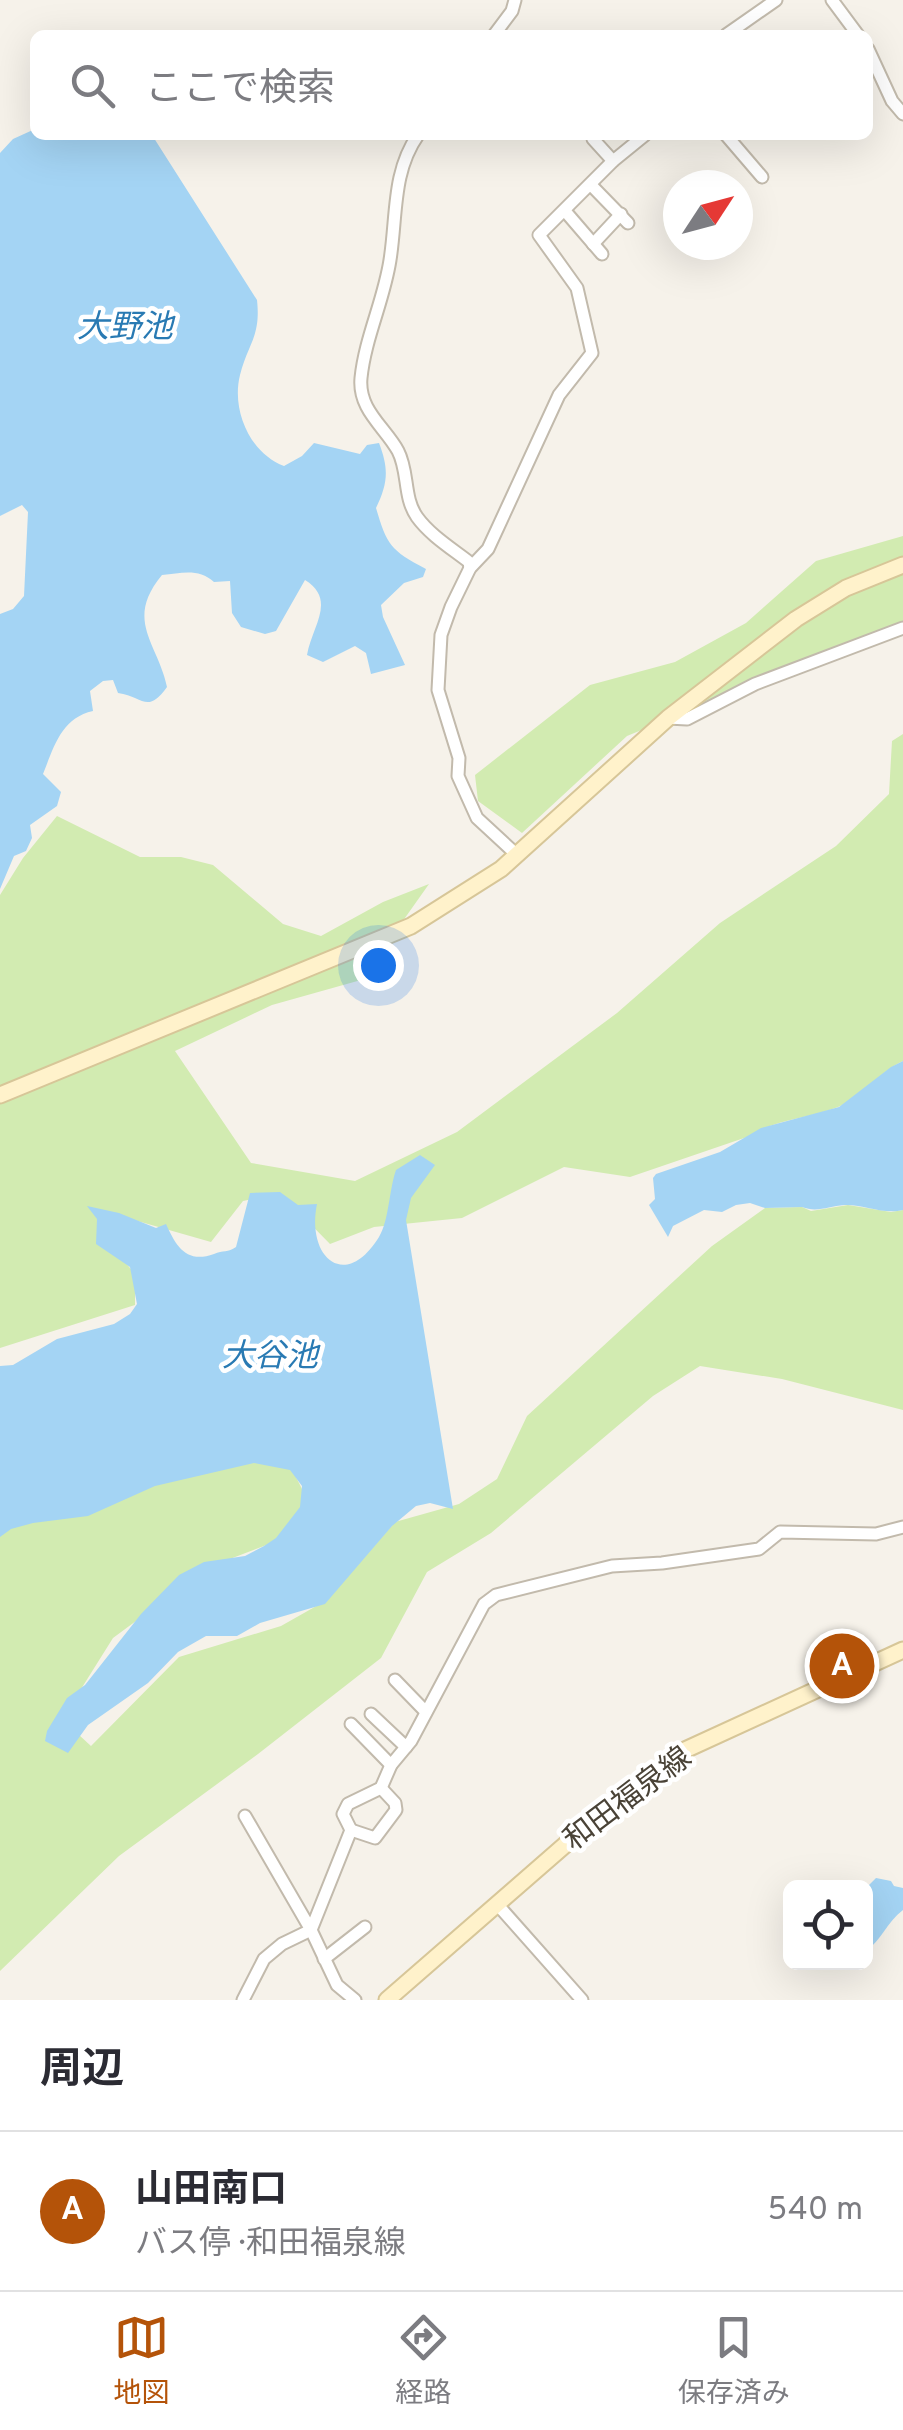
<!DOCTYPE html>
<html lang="ja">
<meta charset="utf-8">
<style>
body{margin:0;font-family:Overpass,"Noto Sans JP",sans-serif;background:#f7f7f7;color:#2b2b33}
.controls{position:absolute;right:30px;bottom:30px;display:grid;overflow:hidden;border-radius:15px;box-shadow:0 10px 40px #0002}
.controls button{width:90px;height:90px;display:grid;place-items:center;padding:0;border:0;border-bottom:2px solid #e1e1e2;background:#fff;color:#2b2b33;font:50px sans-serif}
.compass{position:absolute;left:663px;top:170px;width:90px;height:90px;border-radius:50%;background:#fff;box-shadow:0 10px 40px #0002;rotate:54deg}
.you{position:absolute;left:378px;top:965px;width:35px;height:35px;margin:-25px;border:8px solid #fff;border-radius:50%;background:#1a73e8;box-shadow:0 0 0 15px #1a73e833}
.badge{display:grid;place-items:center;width:65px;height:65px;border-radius:50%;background:#b45309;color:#fff;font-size:32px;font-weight:700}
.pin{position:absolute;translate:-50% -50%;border:5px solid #fff;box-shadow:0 2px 10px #0006}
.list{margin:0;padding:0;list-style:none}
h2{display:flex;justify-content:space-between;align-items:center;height:130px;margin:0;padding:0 40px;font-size:42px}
h2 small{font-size:32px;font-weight:400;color:#7c7c81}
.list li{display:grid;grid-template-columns:65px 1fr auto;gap:30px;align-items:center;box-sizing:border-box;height:160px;padding:0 40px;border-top:2px solid #e1e1e2}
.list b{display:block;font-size:38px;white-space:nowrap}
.list p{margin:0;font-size:32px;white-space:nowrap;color:#7c7c81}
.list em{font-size:32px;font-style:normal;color:#7c7c81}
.icon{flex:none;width:55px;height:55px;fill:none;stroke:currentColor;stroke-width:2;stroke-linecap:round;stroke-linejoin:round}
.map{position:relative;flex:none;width:903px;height:2000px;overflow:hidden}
.search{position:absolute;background:#fff;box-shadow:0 10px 40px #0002;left:30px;right:30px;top:30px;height:110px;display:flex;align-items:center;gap:25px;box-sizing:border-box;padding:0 35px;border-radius:15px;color:#7c7c81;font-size:38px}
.sheet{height:290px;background:#fff}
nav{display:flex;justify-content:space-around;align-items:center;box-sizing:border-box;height:140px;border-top:2px solid #e1e1e2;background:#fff;font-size:28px;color:#7c7c81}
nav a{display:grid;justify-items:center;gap:5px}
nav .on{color:#b45309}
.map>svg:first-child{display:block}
.green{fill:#d2ebb1}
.water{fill:#a4d4f4}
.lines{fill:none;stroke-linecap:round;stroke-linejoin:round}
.street-casing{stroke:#c2baac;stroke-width:15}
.secondary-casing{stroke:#d7c698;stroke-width:19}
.street{stroke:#fff;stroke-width:11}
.secondary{stroke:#fff2cb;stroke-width:15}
.labels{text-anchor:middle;stroke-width:9;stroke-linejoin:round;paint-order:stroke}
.street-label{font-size:30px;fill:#4a4337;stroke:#fff}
.water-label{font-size:32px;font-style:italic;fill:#297ab3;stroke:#fff}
</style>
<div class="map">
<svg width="903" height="2000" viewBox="0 0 903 2000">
<rect width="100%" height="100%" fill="#f6f2ea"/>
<g class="green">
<path d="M 903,536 L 903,622 L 627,736 L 522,833 L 478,801 L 475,775 L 590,685 L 675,662 L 746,623 L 816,561 Z"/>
<path d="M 903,734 L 903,1061 C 879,1072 862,1097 838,1107 C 808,1119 775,1119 747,1137 L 630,1177 L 564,1167 L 462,1218 L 374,1227 L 330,1244 L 280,1193 L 243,1201 L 211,1242 L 120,1216 L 106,1239 L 135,1274 L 135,1305 L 0,1348 L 0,895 L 23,858 L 57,816 L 140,857 L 181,857 L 213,865 L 283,924 L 321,936 L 383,902 L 429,884 L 361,980 L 272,1005 L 175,1051 L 251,1163 L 355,1181 L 457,1132 L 617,1013 L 720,923 L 836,846 L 889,794 L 892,741 Z"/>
<path d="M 848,1205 L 891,1212 L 903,1210 L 903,1410 L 782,1379 L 700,1366 L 653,1396 L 491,1533 L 427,1572 L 381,1658 L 258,1754 L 119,1856 L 0,1971 L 0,1533 L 36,1509 L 251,1462 L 289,1463 L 307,1499 L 277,1541 L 209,1567 L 113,1638 L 71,1705 L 66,1723 L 91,1746 L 179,1657 L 281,1626 L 327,1600 L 395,1522 L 459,1504 L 497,1479 L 527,1416 L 712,1246 L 765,1208 L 802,1207 L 811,1211 Z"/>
</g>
<g class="water">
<path d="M 35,129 L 35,135 L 152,135 L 257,300 C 261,337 248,343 240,375 C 231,411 251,454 284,466 L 302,456 L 314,443 L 360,454 L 367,445 L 379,443 C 389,469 388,483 376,508 C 387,545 390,550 426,569 L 423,577 L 404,583 L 381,605 L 383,617 L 405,665 L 371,674 L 366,653 L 355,646 L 323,662 L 307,655 C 312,626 337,600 305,580 L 276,631 L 265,634 L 241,627 L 232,613 L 230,581 L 214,582 C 199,568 182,573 162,575 C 124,621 158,643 167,687 C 147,715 143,696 118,693 L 113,680 L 103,681 L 90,691 L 93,711 C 61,718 54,747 43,774 L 61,792 L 57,806 L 30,825 L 32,838 L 26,851 L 14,856 L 0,889 L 0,614 L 13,609 L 24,596 L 28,512 L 22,505 L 0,516 L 0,153 L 13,139 Z"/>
<path d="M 903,1061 L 903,1210 C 883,1215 864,1204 844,1205 C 829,1206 817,1213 802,1207 L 765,1208 L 750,1203 L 736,1205 L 722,1212 L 704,1210 L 673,1226 L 668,1237 L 649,1205 L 655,1199 L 653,1178 L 656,1174 L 720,1152 L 761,1128 L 839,1107 L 891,1067 Z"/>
<path d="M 420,1155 L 435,1165 L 411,1198 L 406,1220 L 453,1509 L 430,1503 L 416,1506 L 392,1526 L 325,1604 L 260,1623 L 237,1636 L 206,1636 L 178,1652 L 148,1683 L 88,1725 L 68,1753 L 45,1741 L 47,1731 L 67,1698 L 85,1685 L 141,1614 L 179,1575 L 204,1562 L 245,1556 L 264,1546 L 276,1538 L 300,1507 L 302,1486 L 290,1470 L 254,1463 L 155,1486 L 88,1516 L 33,1523 L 11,1529 L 0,1537 L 0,1366 L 13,1365 L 57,1339 L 114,1324 L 130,1314 L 137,1304 L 130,1267 L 96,1244 L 97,1219 L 87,1206 L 119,1213 L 156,1228 L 166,1224 C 176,1246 186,1264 214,1254 C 223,1250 228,1253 236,1247 L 250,1193 L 280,1192 L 298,1205 L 317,1204 C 306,1257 345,1292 379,1237 C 389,1221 389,1190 396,1170 Z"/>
<path d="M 876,1878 L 891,1881 L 894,1886 L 903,1888 L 903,1910 C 887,1922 881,1941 866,1951 L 866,1888 Z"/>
</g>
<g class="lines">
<g class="street-casing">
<g id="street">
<path d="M 832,0 L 858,35"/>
<path d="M 494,35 L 512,11 L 515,0"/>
<path d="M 726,35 L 776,0"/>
<path d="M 868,49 L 892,101 L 903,114"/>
<path d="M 418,135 C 392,172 397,216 390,260 C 384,300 365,338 361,378 C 358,410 385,427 398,451 C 409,472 403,497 417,517 C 430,535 451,548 469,562 L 470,568"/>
<path d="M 596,135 L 593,139 L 613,161"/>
<path d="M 726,135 L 762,177"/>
<path d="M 591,185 L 628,223"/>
<path d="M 565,211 L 602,254"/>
<path d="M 593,244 L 621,214"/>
<path d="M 668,718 L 687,719 L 755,684 L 903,628"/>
<path d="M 517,855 L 477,818 L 458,776 L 459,758 L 438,690 L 441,635 L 451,607 L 470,568 L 488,549 L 559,395 L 592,353 L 577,288 L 539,235 L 613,161 L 645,135"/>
<path d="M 395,1680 L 426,1712"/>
<path d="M 371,1714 L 406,1747"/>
<path d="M 351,1724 L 391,1765"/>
<path d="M 245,1816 L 311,1930 L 337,1985 L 355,2000"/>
<path d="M 351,1830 L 375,1838 L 396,1810 L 395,1803 L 381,1788"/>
<path d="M 497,1904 L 582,2000"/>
<path d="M 324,1959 L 365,1927"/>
<path d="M 243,2000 L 264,1959 L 282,1944 L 311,1930 L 351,1830 L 343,1814 L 348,1804 L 381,1788 L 391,1765 L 411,1741 L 484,1604 L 496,1595 L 612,1566 L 662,1563 L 759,1549 L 780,1532 L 876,1534 L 903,1527"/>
</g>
</g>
<g class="secondary-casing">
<g id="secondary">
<path d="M 0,1095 L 411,926 L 501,869 L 668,718 L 796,619 L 846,588 L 903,565"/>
<path d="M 387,2000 L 620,1797 L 685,1750 L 903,1650"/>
</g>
</g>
<use href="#street" class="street"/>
<use href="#secondary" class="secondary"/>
</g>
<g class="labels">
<g class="street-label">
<text transform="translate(627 1798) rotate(-37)" y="10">和田福泉線</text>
</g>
<g class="water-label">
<text x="125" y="337">大野池</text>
<text x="270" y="1366">大谷池</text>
</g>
</g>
</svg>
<div class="controls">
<button><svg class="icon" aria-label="locate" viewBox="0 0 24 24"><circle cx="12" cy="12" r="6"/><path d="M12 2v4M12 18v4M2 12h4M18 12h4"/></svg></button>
</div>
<svg class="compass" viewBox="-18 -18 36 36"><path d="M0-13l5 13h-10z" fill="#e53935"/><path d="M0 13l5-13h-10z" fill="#7c7c81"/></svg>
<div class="you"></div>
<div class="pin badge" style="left:842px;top:1666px">A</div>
<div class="search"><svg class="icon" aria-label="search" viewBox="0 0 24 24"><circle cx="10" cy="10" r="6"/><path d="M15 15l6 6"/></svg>ここで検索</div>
</div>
<section class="sheet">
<h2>周辺<small></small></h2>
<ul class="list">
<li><span class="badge">A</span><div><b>山田南口</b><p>バス停 · 和田福泉線</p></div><em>540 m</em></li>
</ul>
</section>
<nav>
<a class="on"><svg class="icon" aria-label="map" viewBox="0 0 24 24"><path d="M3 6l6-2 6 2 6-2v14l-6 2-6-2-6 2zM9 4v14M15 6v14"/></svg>地図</a>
<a><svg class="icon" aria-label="directions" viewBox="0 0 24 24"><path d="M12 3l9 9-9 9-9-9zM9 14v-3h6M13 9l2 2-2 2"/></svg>経路</a>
<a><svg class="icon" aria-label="saved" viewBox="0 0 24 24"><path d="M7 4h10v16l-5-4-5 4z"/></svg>保存済み</a>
</nav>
